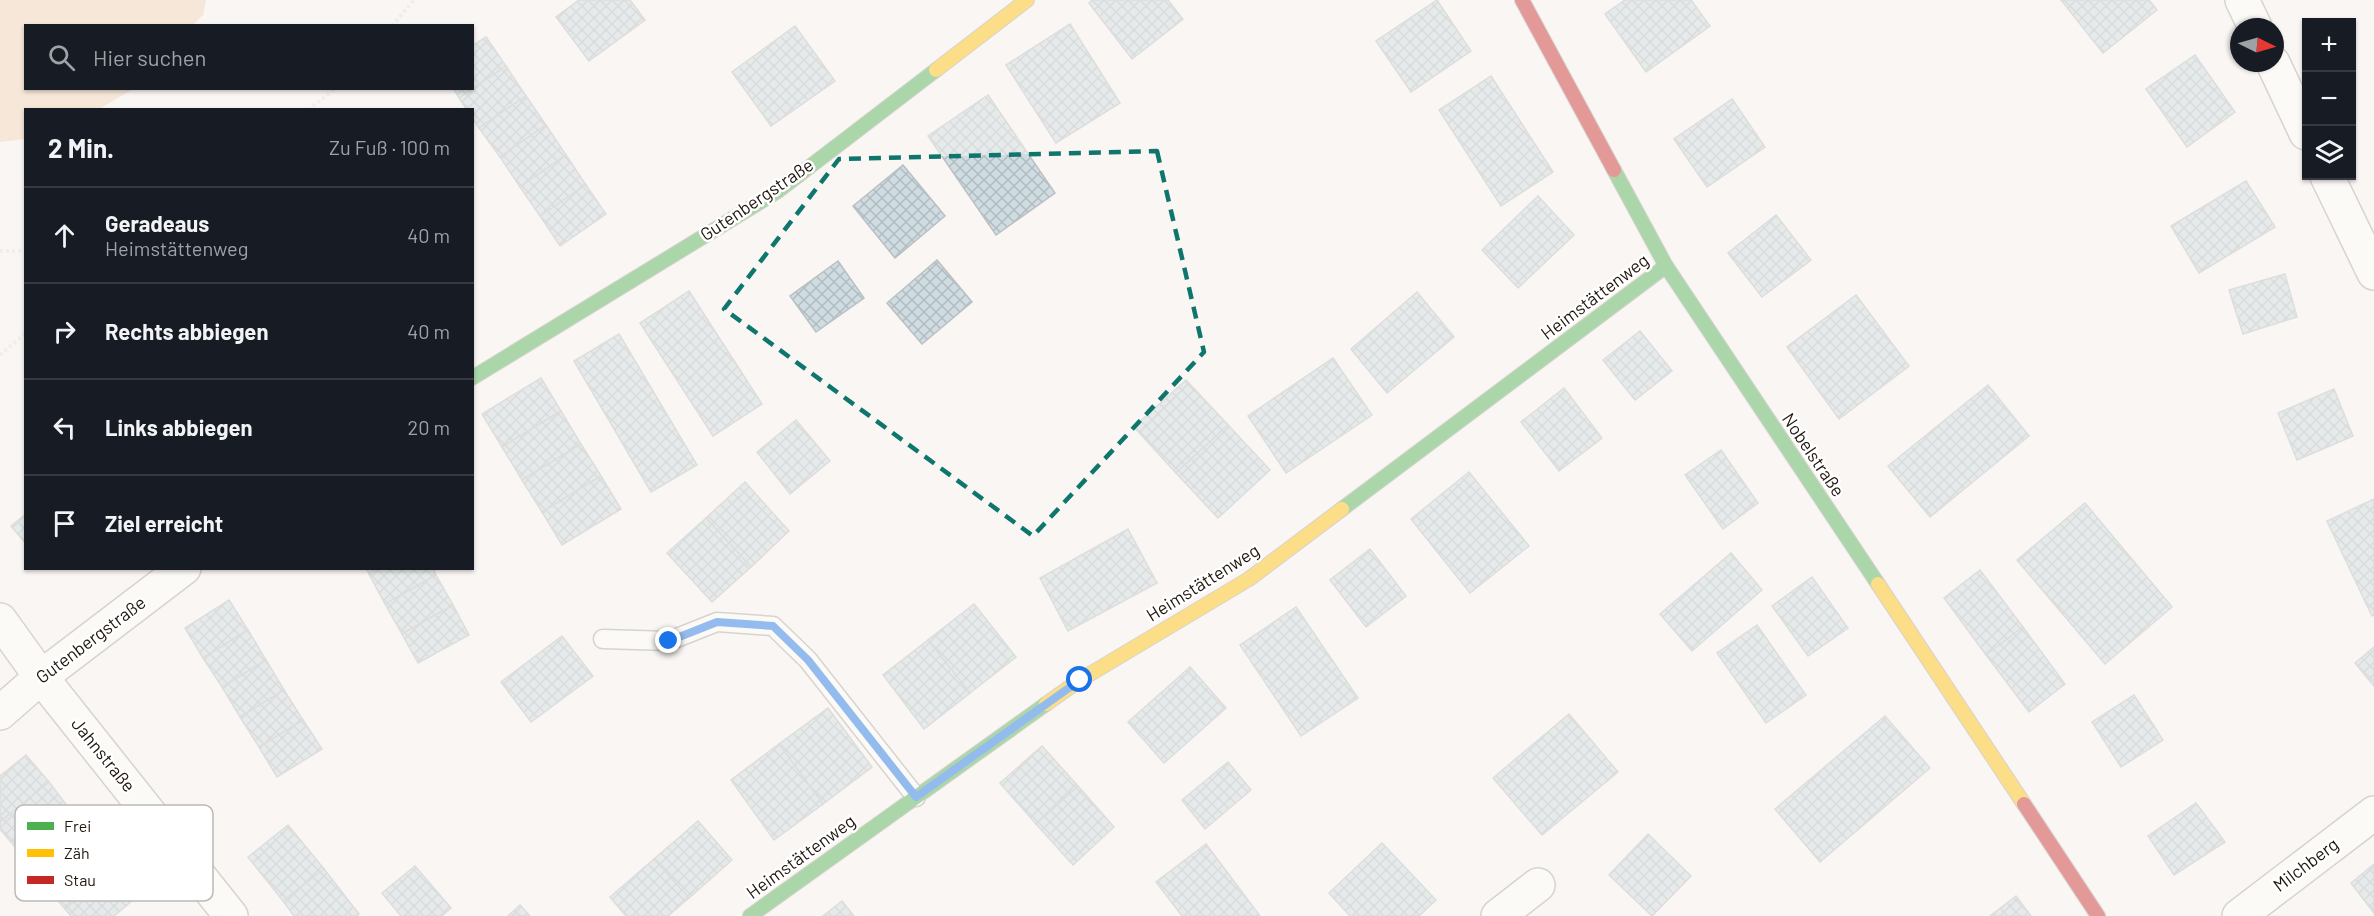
<!DOCTYPE html>
<html lang="de">
<meta charset="utf-8">
<style>
body{margin:0;font-family:Barlow,sans-serif;background:#242831;color:#f1f3f6}
.controls{position:absolute;right:18px;top:18px;display:grid;overflow:hidden;border-radius:0px;box-shadow:0 2px 4px #0004}
.controls button{width:54px;height:54px;display:grid;place-items:center;padding:0;border:0;border-bottom:2px solid #363941;background:#171b24;color:#f1f3f6;font:30px sans-serif}
.compass{position:absolute;left:2230px;top:18px;width:54px;height:54px;border-radius:50%;background:#171b24;box-shadow:0 2px 4px #0004;rotate:95deg}
.stop{position:absolute;width:18px;height:18px;margin:-14px;border:4px solid #1a73e8;border-radius:50%;background:#fff}
.stop.end{background:#1a73e8;border-color:#fff;box-shadow:0 2px 6px #0008}
.list{margin:0;padding:0;list-style:none}
h2{display:flex;justify-content:space-between;align-items:center;height:78px;margin:0;padding:0 24px;font-size:26px}
h2 small{font-size:20px;font-weight:400;color:#9ea1a6}
.list li{display:grid;grid-template-columns:39px 1fr auto;gap:18px;align-items:center;box-sizing:border-box;height:96px;padding:0 24px;border-top:2px solid #363941}
.list b{display:block;font-size:22px;white-space:nowrap}
.list p{margin:0;font-size:20px;white-space:nowrap;color:#9ea1a6}
.list em{font-size:20px;font-style:normal;color:#9ea1a6}
.icon{flex:none;width:33px;height:33px;fill:none;stroke:currentColor;stroke-width:2;stroke-linecap:round;stroke-linejoin:round}
.map{position:relative;flex:none;width:2374px;height:916px;overflow:hidden}
.search{position:absolute;background:#171b24;box-shadow:0 2px 4px #0004;left:24px;top:24px;width:450px;height:66px;display:flex;align-items:center;gap:15px;box-sizing:border-box;padding:0 21px;border-radius:0px;color:#9ea1a6;font-size:22px}
.panel{position:absolute;background:#171b24;box-shadow:0 2px 4px #0004;left:24px;top:108px;width:450px;height:462px;border-radius:0px}
.map>svg:first-child{display:block}
.grass{fill:#f2d4b9}
.building{fill:url(#building-cross-hatch);stroke:#bbc0c2;stroke-width:1.5}
.lines{fill:none;stroke-linecap:round;stroke-linejoin:round}
.lane-casing{stroke:#afa9a3;stroke-width:21}
.street-casing{stroke:#afa9a3;stroke-width:36}
.fast-casing{stroke:#afa9a3;stroke-width:16}
.slow-casing{stroke:#afa9a3;stroke-width:16}
.jam-casing{stroke:#afa9a3;stroke-width:16}
.path{stroke:#e4e2e1;stroke-width:4;stroke-dasharray:3 3;stroke-linecap:butt}
.lane{stroke:#fefefd;stroke-width:18}
.street{stroke:#fefefd;stroke-width:33}
.fast{stroke:#4caf50;stroke-width:14}
.slow{stroke:#ffc107;stroke-width:14}
.jam{stroke:#c62828;stroke-width:14}
.route{stroke:#1a73e8;stroke-width:8}
.marked{fill:none;stroke:#0f766e;stroke-width:4.5;stroke-dasharray:12 8;stroke-linejoin:round}
.labels{text-anchor:middle;stroke-width:5;stroke-linejoin:round;paint-order:stroke}
.street-label{font-size:18px;fill:#20160e;stroke:#fff}
.key{fill:#fff;stroke:#bcb9b7;stroke-width:1.5}
.key-label{font-size:16px;fill:#20160e}
</style>
<div class="map">
<svg width="2374" height="916" viewBox="0 0 2374 916">
<defs>
<pattern id="building-cross-hatch" width="8" height="8" patternUnits="userSpaceOnUse" patternTransform="scale(1.5)"><rect width="8" height="8" fill="#cfdce2"/><path d="M0 0l8 8M0 8l8-8" fill="none" stroke="#b1bcc1"/></pattern>
</defs>
<rect width="100%" height="100%" fill="#f9f6f3"/>
<path class="grass" d="M 0,0 L 206,0 L 203,15 L 193,25 L 26,26 L 26,88 L 133,89 L 99,109 L 26,110 L 25,139 L 0,142 Z"/>
<g class="building">
<path d="M 579,0 L 630,0 L 645,20 L 589,61 L 556,17 Z"/>
<path d="M 1092,0 L 1168,0 L 1183,19 L 1132,59 L 1089,3 Z"/>
<path d="M 1437,0 L 1471,51 L 1411,92 L 1376,41 Z"/>
<path d="M 1625,0 L 1691,0 L 1710,26 L 1646,72 L 1605,14 Z"/>
<path d="M 2061,0 L 2149,0 L 2157,10 L 2103,53 Z"/>
<path d="M 1070,24 L 1120,103 L 1056,143 L 1006,65 Z"/>
<path d="M 795,26 L 835,81 L 771,126 L 732,72 Z"/>
<path d="M 486,37 L 506,66 L 459,98 L 453,88 L 472,88 L 472,46 Z"/>
<path d="M 2195,55 L 2235,112 L 2187,147 L 2146,89 Z"/>
<path d="M 506,66 L 526,96 L 479,128 L 472,118 L 472,110 L 467,110 L 459,98 Z"/>
<path d="M 1491,76 L 1553,172 L 1501,206 L 1439,110 Z"/>
<path d="M 988,95 L 1055,193 L 996,235 L 928,136 Z"/>
<path d="M 526,96 L 546,125 L 500,157 L 479,128 Z"/>
<path d="M 1732,99 L 1765,147 L 1707,187 L 1674,139 Z"/>
<path d="M 546,125 L 566,155 L 520,187 L 500,157 Z"/>
<path d="M 566,155 L 586,185 L 540,216 L 520,187 Z"/>
<path d="M 903,165 L 945,216 L 895,258 L 853,206 Z"/>
<path d="M 2246,181 L 2275,227 L 2199,273 L 2171,226 Z"/>
<path d="M 586,185 L 606,214 L 560,246 L 540,216 Z"/>
<path d="M 1538,196 L 1574,235 L 1518,288 L 1482,250 Z"/>
<path d="M 1776,215 L 1811,260 L 1762,297 L 1728,253 Z"/>
<path d="M 937,260 L 972,302 L 922,344 L 887,303 Z"/>
<path d="M 838,261 L 864,298 L 816,332 L 790,296 Z"/>
<path d="M 2285,274 L 2297,317 L 2243,334 L 2229,290 Z"/>
<path d="M 689,291 L 762,404 L 713,436 L 640,323 Z"/>
<path d="M 1417,292 L 1454,337 L 1387,393 L 1351,349 Z"/>
<path d="M 1856,295 L 1909,366 L 1839,419 L 1787,347 Z"/>
<path d="M 1640,331 L 1672,371 L 1635,400 L 1603,360 Z"/>
<path d="M 619,334 L 697,465 L 651,492 L 574,361 Z"/>
<path d="M 1333,358 L 1372,415 L 1286,473 L 1248,416 Z"/>
<path d="M 541,378 L 561,411 L 502,447 L 482,414 Z"/>
<path d="M 1186,380 L 1228,425 L 1176,473 L 1134,427 Z"/>
<path d="M 1988,385 L 2029,436 L 1930,517 L 1888,466 Z"/>
<path d="M 1564,388 L 1602,438 L 1559,471 L 1521,422 Z"/>
<path d="M 2334,389 L 2353,436 L 2297,460 L 2278,413 Z"/>
<path d="M 561,411 L 581,444 L 522,480 L 502,447 Z"/>
<path d="M 796,420 L 830,461 L 790,494 L 757,452 Z"/>
<path d="M 1228,425 L 1270,470 L 1218,518 L 1176,473 Z"/>
<path d="M 581,444 L 601,476 L 542,512 L 522,480 Z"/>
<path d="M 1721,450 L 1758,503 L 1723,529 L 1685,475 Z"/>
<path d="M 1469,472 L 1529,546 L 1470,593 L 1411,519 Z"/>
<path d="M 601,476 L 621,509 L 562,545 L 542,512 Z"/>
<path d="M 745,482 L 789,531 L 751,567 L 706,518 Z"/>
<path d="M 2374,499 L 2374,615 L 2372,616 L 2327,521 Z"/>
<path d="M 2085,503 L 2172,607 L 2105,664 L 2017,560 Z"/>
<path d="M 26,514 L 26,544 L 11,526 Z"/>
<path d="M 706,518 L 751,567 L 712,602 L 667,553 Z"/>
<path d="M 1128,529 L 1157,583 L 1068,631 L 1040,578 Z"/>
<path d="M 1370,549 L 1406,596 L 1366,627 L 1330,580 Z"/>
<path d="M 1731,553 L 1762,590 L 1692,651 L 1660,614 Z"/>
<path d="M 366,568 L 378,568 L 369,574 Z"/>
<path d="M 378,568 L 433,568 L 436,575 L 385,604 L 369,574 Z"/>
<path d="M 1980,570 L 2023,627 L 1986,655 L 1944,598 Z"/>
<path d="M 436,575 L 453,605 L 402,634 L 385,604 Z"/>
<path d="M 1812,577 L 1848,628 L 1808,656 L 1772,606 Z"/>
<path d="M 229,600 L 248,630 L 203,658 L 185,628 Z"/>
<path d="M 974,604 L 1016,657 L 970,693 L 928,640 Z"/>
<path d="M 453,605 L 469,635 L 418,663 L 402,634 Z"/>
<path d="M 1296,607 L 1358,698 L 1301,736 L 1240,645 Z"/>
<path d="M 1757,625 L 1806,695 L 1766,723 L 1717,653 Z"/>
<path d="M 2023,627 L 2065,684 L 2029,712 L 1986,655 Z"/>
<path d="M 248,630 L 266,660 L 222,687 L 203,658 Z"/>
<path d="M 562,636 L 593,676 L 531,722 L 501,682 Z"/>
<path d="M 928,640 L 970,693 L 924,729 L 883,675 Z"/>
<path d="M 2374,647 L 2374,686 L 2355,663 Z"/>
<path d="M 266,660 L 284,690 L 240,717 L 222,687 Z"/>
<path d="M 1190,667 L 1226,708 L 1164,763 L 1128,722 Z"/>
<path d="M 284,690 L 303,720 L 259,747 L 240,717 Z"/>
<path d="M 2134,695 L 2163,740 L 2121,767 L 2092,722 Z"/>
<path d="M 828,708 L 872,767 L 823,804 L 779,744 Z"/>
<path d="M 1569,714 L 1618,772 L 1542,835 L 1493,778 Z"/>
<path d="M 1885,716 L 1930,768 L 1820,862 L 1775,809 Z"/>
<path d="M 303,720 L 322,749 L 277,777 L 259,747 Z"/>
<path d="M 779,744 L 823,804 L 774,840 L 731,780 Z"/>
<path d="M 1042,746 L 1078,786 L 1036,824 L 1000,783 Z"/>
<path d="M 26,755 L 49,782 L 0,822 L 0,776 Z"/>
<path d="M 1228,762 L 1251,790 L 1205,829 L 1182,800 Z"/>
<path d="M 49,782 L 71,811 L 20,853 L 0,829 L 0,822 Z"/>
<path d="M 1078,786 L 1114,827 L 1073,865 L 1036,824 Z"/>
<path d="M 2196,803 L 2225,842 L 2174,875 L 2148,836 Z"/>
<path d="M 698,821 L 732,860 L 689,898 L 654,859 Z"/>
<path d="M 288,825 L 324,869 L 283,901 L 248,857 Z"/>
<path d="M 1648,834 L 1691,876 L 1652,916 L 1609,875 Z"/>
<path d="M 94,838 L 117,866 L 65,909 L 42,881 Z"/>
<path d="M 1382,843 L 1436,900 L 1419,916 L 1350,916 L 1329,893 Z"/>
<path d="M 1206,844 L 1260,916 L 1182,916 L 1156,882 Z"/>
<path d="M 654,859 L 689,898 L 668,916 L 626,916 L 610,897 Z"/>
<path d="M 2374,864 L 2374,913 L 2351,883 Z"/>
<path d="M 117,866 L 140,894 L 114,916 L 71,916 L 65,909 Z"/>
<path d="M 415,866 L 451,908 L 442,916 L 401,916 L 382,893 Z"/>
<path d="M 324,869 L 359,914 L 357,916 L 294,916 L 283,901 Z"/>
<path d="M 2016,896 L 2031,916 L 1990,916 Z"/>
<path d="M 842,901 L 854,916 L 823,916 Z"/>
<path d="M 520,905 L 530,916 L 508,916 Z"/>
</g>
<g class="lines">
<g class="lane-casing">
<path id="lane" d="M 603,639 L 669,641 L 717,622 L 773,626 L 808,660 L 916,797"/>
</g>
<g class="street-casing">
<g id="street">
<path d="M 2242,0 L 2255,27"/>
<path d="M 2273,63 L 2306,133"/>
<path d="M 2327,176 L 2374,273"/>
<path d="M 0,620 L 41,677 L 231,916"/>
<path d="M 0,713 L 41,677 L 184,568"/>
<path d="M 1498,916 L 1538,885"/>
<path d="M 2239,916 L 2374,813"/>
</g>
</g>
<g class="fast-casing">
<g id="fast">
<path d="M 1614,170 L 1666,266 L 1878,584"/>
<path d="M 472,378 L 778,191 L 936,70"/>
<path d="M 1342,509 L 1666,266"/>
<path d="M 750,916 L 1046,704"/>
</g>
</g>
<g class="slow-casing">
<g id="slow">
<path d="M 936,70 L 1027,0"/>
<path d="M 1878,584 L 2024,804"/>
<path d="M 1046,704 L 1080,680 L 1249,579 L 1342,509"/>
</g>
</g>
<g class="jam-casing">
<g id="jam">
<path d="M 1522,0 L 1614,170"/>
<path d="M 2024,804 L 2098,916"/>
</g>
</g>
<g class="path">
<path d="M 392,26 L 414,0"/>
<path d="M 308,110 L 336,88"/>
<path d="M 0,251 L 26,251"/>
<path d="M 0,355 L 26,333"/>
</g>
<use href="#lane" class="lane"/>
<use href="#street" class="street"/>
<use href="#fast" class="fast"/>
<use href="#slow" class="slow"/>
<use href="#jam" class="jam"/>
</g>
<g class="lines">
<path class="route" d="M 669,641 L 717,622 L 773,626 L 808,660 L 916,797 L 1080,680"/>
</g>
<path d="M0 0H2374V916H0ZM 1157,151 L 1204,352 L 1033,536 L 724,309 L 839,159 Z" fill="#f9f6f3" fill-opacity=".55" fill-rule="evenodd"/>
<path class="marked" d="M 1157,151 L 1204,352 L 1033,536 L 724,309 L 839,159 Z"/>
<g class="labels">
<g class="street-label">
<text transform="translate(757 200) rotate(-34)" y="6">Gutenbergstraße</text>
<text transform="translate(1595 297) rotate(-37)" y="6">Heimstättenweg</text>
<text transform="translate(1813 455) rotate(56)" y="6">Nobelstraße</text>
<text transform="translate(1203 583) rotate(-32)" y="6">Heimstättenweg</text>
<text transform="translate(91 640) rotate(-37)" y="6">Gutenbergstraße</text>
<text transform="translate(103 755) rotate(51)" y="6">Jahnstraße</text>
<text transform="translate(801 857) rotate(-36)" y="6">Heimstättenweg</text>
<text transform="translate(2306 865) rotate(-37)" y="6">Milchberg</text>
</g>
</g>
<rect x="15" y="805" width="198" height="96" rx="9" class="key"/>
<rect x="27" y="822" width="27" height="8" fill="#4caf50"/>
<rect x="27" y="849" width="27" height="8" fill="#ffc107"/>
<rect x="27" y="876" width="27" height="8" fill="#c62828"/>
<g class="key-label">
<text x="64" y="832">Frei</text>
<text x="64" y="859">Zäh</text>
<text x="64" y="886">Stau</text>
</g>
</svg>
<div class="controls">
<button>+</button>
<button>−</button>
<button><svg class="icon" aria-label="layers" viewBox="0 0 24 24"><path d="M12 4l9 5-9 5-9-5zM3 14l9 5 9-5"/></svg></button>
</div>
<svg class="compass" viewBox="-18 -18 36 36"><path d="M0-13l5 13h-10z" fill="#e53935"/><path d="M0 13l5-13h-10z" fill="#9ea1a6"/></svg>
<div class="stop" style="left:1080px;top:680px"></div>
<div class="stop end" style="left:669px;top:641px"></div>
<div class="search"><svg class="icon" aria-label="search" viewBox="0 0 24 24"><circle cx="10" cy="10" r="6"/><path d="M15 15l6 6"/></svg>Hier suchen</div>
<section class="panel">
<h2>2 Min.<small>Zu Fuß · 100 m</small></h2>
<ul class="list">
<li><svg class="icon" aria-label="ahead" viewBox="0 0 24 24"><path d="M12 20V5M6 11l6-6 6 6"/></svg><div><b>Geradeaus</b><p>Heimstättenweg</p></div><em>40 m</em></li>
<li><svg class="icon" aria-label="right" viewBox="0 0 24 24"><path d="M7 20v-9h11M14 6l5 5-5 5"/></svg><div><b>Rechts abbiegen</b></div><em>40 m</em></li>
<li><svg class="icon" aria-label="left" viewBox="0 0 24 24"><path d="M17 20v-9H6M10 6l-5 5 5 5"/></svg><div><b>Links abbiegen</b></div><em>20 m</em></li>
<li><svg class="icon" aria-label="arrive" viewBox="0 0 24 24"><path d="M6 21V4h12l-3 4 3 4H6"/></svg><div><b>Ziel erreicht</b></div></li>
</ul>
</section>
</div>
